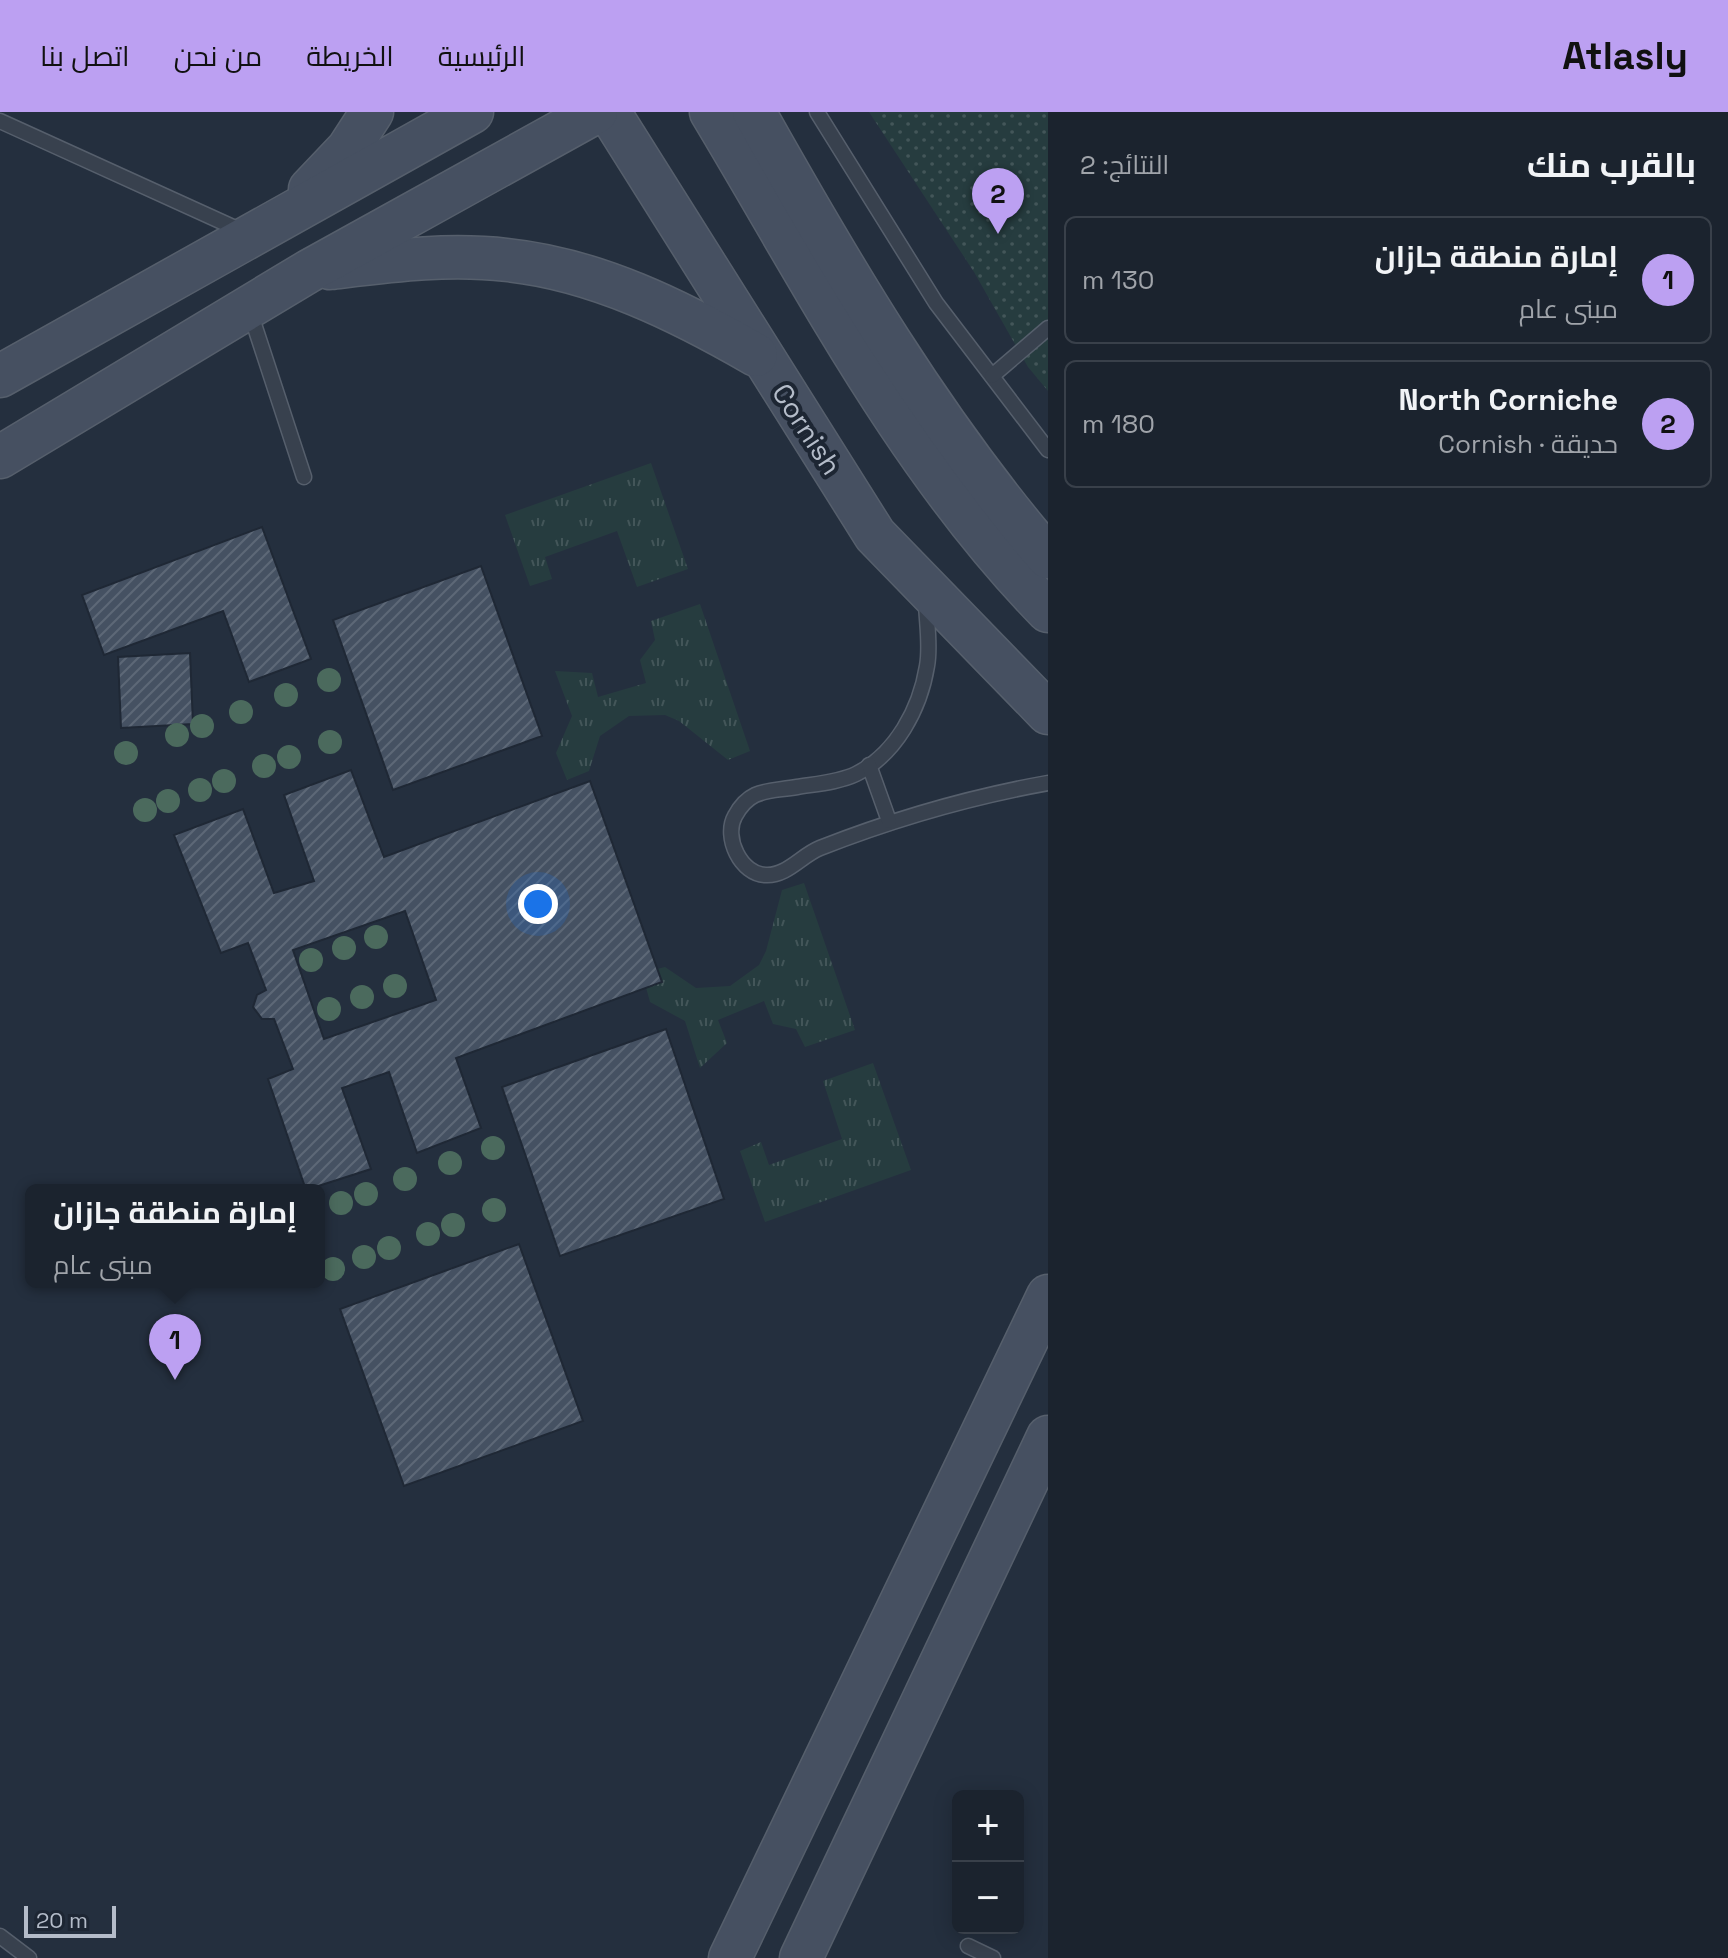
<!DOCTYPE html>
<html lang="ar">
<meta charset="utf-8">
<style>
body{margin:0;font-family:"Space Grotesk",Cairo,sans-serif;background:#282f3a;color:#f1f3f6;direction:rtl}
.controls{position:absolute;right:24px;bottom:24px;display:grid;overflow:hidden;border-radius:12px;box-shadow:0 4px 20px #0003}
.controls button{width:72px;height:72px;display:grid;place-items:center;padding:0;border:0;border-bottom:2px solid #39404a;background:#1b232e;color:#f1f3f6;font:40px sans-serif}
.scale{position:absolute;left:24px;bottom:20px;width:92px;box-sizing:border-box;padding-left:8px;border:4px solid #b4bcc9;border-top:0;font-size:22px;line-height:28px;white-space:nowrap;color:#b4bcc9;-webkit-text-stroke:6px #1d2633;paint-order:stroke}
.you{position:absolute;left:538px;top:792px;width:28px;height:28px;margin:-20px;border:6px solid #fff;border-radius:50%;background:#1a73e8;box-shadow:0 0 0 12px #1a73e833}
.badge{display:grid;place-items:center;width:52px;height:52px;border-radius:50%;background:#bca0f2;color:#111;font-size:26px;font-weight:700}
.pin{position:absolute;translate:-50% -66px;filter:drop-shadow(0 2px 4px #0008)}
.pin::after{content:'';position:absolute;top:42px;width:28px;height:24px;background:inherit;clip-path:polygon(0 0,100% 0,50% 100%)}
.popup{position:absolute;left:25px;top:1072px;width:300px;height:104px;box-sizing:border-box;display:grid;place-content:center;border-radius:12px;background:#1b232e;filter:drop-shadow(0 2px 6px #0005);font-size:26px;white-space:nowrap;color:#a0a4aa}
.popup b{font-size:30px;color:#f1f3f6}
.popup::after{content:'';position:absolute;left:50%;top:100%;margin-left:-16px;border:16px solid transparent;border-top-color:#1b232e}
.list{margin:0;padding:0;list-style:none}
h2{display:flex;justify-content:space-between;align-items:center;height:104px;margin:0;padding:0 32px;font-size:34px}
h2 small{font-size:26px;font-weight:400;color:#a0a4aa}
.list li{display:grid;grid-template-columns:52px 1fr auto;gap:24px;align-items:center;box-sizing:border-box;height:128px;margin:0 16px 16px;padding:0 16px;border:2px solid #39404a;border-radius:12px}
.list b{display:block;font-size:30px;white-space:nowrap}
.list p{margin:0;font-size:26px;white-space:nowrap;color:#a0a4aa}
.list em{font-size:26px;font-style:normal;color:#a0a4aa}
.map{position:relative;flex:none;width:1048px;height:1846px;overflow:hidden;direction:ltr}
header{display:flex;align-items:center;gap:48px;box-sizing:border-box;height:112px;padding:0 40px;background:#bca0f2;color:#111}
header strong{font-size:38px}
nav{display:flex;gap:44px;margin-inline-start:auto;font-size:28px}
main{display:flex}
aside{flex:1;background:#1b232e}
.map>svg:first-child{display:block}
.grass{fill:url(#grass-tufts)}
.park{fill:url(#park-dots)}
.building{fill:url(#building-hatch);stroke:#1f2835;stroke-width:2;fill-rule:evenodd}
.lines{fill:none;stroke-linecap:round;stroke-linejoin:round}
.lane-casing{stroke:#565f6c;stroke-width:17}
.secondary-casing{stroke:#565f6c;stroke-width:45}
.lane{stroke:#38414e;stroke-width:14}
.secondary{stroke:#465061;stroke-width:42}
.tree{fill:#4b6a5d}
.labels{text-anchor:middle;stroke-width:8;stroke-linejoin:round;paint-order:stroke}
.street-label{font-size:28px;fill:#b4bcc9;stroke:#1d2633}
</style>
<header>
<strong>Atlasly</strong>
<nav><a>الرئيسية</a><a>الخريطة</a><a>من نحن</a><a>اتصل بنا</a></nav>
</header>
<main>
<aside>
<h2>بالقرب منك<small>النتائج: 2</small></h2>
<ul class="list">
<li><span class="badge">1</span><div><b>إمارة منطقة جازان</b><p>مبنى عام</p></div><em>130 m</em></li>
<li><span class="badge">2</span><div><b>North Corniche</b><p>حديقة · Cornish</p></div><em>180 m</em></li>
</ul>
</aside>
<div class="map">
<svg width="1048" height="1846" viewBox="0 0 1048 1846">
<defs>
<pattern id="grass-tufts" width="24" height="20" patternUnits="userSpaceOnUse" patternTransform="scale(2)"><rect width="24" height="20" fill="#263c3f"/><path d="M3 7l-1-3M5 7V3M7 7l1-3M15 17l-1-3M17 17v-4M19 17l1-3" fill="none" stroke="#435659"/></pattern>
<pattern id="park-dots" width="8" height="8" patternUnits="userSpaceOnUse" patternTransform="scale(2)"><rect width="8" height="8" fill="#263c3f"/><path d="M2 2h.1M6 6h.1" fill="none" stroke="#435659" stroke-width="1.8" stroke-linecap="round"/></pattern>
<pattern id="building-hatch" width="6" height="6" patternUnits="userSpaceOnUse" patternTransform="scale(2)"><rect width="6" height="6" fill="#455162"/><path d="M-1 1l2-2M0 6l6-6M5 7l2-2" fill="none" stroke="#5d6877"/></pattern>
</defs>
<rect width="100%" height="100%" fill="#242f3e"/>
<g class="grass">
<path d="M 651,351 L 688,457 L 637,475 L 617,419 L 545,445 L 552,467 L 530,474 L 505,403 Z"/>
<path d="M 700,492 L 750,639 L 728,648 L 679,609 L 665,603 L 629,604 L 600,624 L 589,659 L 567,668 L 556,641 L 572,604 L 555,559 L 592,561 L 598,585 L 646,571 L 640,548 L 655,528 L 651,509 Z"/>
<path d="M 804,771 L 855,918 L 805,935 L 796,917 L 773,912 L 764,889 L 718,908 L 727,931 L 700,956 L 685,909 L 650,890 L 642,861 L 665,855 L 696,876 L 730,874 L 759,853 L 766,839 L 782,778 Z"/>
<path d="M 873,951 L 911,1058 L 765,1110 L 740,1039 L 761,1030 L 769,1053 L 842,1027 L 823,969 Z"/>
</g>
<path class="park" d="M 869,0 L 1048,0 L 1048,279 L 1028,255 L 974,160 Z"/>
<g class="building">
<path d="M 262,415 L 311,547 L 249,570 L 223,499 L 104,543 L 82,483 Z"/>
<path d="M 481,454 L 542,624 L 393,678 L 333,508 Z"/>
<path d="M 190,541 L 193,612 L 121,616 L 118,545 Z"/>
<path d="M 351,658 L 384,745 L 590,669 L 662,870 L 456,946 L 481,1016 L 417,1041 L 389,960 L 342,976 L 371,1057 L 306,1078 L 268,967 L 293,957 L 274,907 L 262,907 L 253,895 L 257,883 L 266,878 L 248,831 L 221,841 L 174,723 L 243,697 L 274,781 L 314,769 L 284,683 ZM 405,799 L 436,888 L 324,927 L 293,838 Z"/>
<path d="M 666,917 L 724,1087 L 560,1144 L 502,975 Z"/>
<path d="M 519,1132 L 583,1309 L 404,1374 L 340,1197 Z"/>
</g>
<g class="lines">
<g class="lane-casing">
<g id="lane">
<path d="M 817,0 L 936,191 L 1048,338"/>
<path d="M 0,9 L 244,120"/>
<path d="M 250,200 L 304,365"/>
<path d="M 992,264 L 1048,216"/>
<path d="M 926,487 C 926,508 931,533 927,554 C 920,597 896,642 856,662 C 840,670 815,672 797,675 C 768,680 750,676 735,704 C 723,725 741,763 766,763 C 787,764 802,743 820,736 C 894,707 970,685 1048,671"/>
<path d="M 869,653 L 889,709"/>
<path d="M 0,1824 L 29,1846"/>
<path d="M 968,1834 L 993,1846"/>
</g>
</g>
<g class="secondary-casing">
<g id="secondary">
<path d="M 609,0 L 875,423 L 1048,601"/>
<path d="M 711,0 C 814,171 907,355 1048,499"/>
<path d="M 754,0 C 841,155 932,310 1048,445"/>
<path d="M 310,77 L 348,37 L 372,0"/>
<path d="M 330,156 C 389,149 447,141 507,148 C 595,157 680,199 756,243"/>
<path d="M 0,264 L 472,0"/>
<path d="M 0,345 L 309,159 L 596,0"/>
<path d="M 730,1846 L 1048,1184"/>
<path d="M 801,1846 L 1048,1325"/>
</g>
</g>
<use href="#lane" class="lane"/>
<use href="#secondary" class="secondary"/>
</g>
<g class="tree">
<circle cx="329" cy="568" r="12"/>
<circle cx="286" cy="583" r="12"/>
<circle cx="241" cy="600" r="12"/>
<circle cx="202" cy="614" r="12"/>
<circle cx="177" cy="623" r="12"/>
<circle cx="330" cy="630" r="12"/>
<circle cx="126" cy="641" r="12"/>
<circle cx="289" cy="645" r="12"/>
<circle cx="264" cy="654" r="12"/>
<circle cx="224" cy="669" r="12"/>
<circle cx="200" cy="678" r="12"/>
<circle cx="168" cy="689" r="12"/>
<circle cx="145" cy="698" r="12"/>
<circle cx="376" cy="825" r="12"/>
<circle cx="344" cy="836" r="12"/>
<circle cx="311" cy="848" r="12"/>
<circle cx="395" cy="874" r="12"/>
<circle cx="362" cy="885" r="12"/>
<circle cx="329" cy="897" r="12"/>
<circle cx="493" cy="1036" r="12"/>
<circle cx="450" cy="1051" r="12"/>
<circle cx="405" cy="1067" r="12"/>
<circle cx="366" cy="1082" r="12"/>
<circle cx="341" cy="1091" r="12"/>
<circle cx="494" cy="1098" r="12"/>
<circle cx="453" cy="1113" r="12"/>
<circle cx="428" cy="1122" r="12"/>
<circle cx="389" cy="1136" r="12"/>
<circle cx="364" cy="1145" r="12"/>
<circle cx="333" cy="1157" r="12"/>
</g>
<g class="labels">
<g class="street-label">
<text transform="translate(807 317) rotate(57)" y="10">Cornish</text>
</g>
</g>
</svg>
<div class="controls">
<button>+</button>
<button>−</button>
</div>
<div class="scale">20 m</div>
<div class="you"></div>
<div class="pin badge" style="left:175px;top:1268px">1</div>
<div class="popup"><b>إمارة منطقة جازان</b>مبنى عام</div>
<div class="pin badge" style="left:998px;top:122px">2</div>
</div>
</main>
